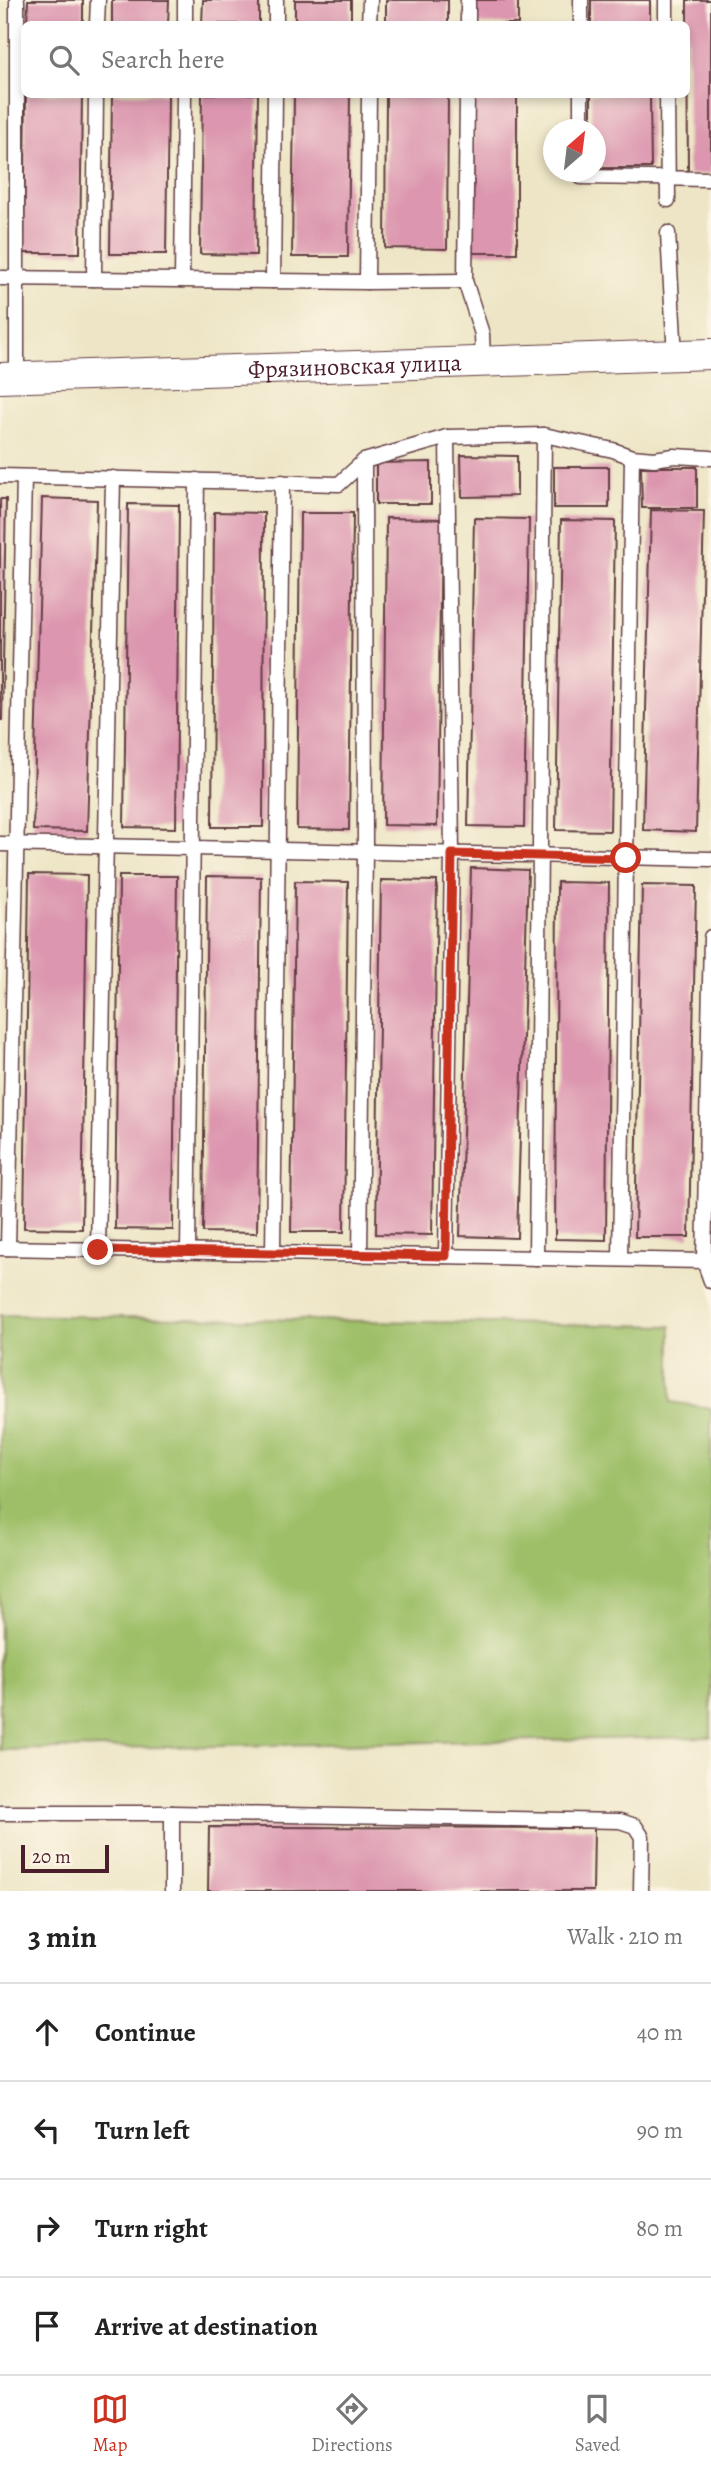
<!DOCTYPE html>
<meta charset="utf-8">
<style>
body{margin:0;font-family:Alegreya,serif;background:#f2f2f2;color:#222}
.compass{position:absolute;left:543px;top:119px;width:63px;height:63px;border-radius:50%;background:#fff;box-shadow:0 4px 10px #0003;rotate:28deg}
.scale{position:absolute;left:21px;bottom:18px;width:88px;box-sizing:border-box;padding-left:7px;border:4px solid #4a1f2b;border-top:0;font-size:19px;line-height:24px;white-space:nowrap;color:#4a1f2b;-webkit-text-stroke:5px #fcf5e5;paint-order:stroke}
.stop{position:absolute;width:21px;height:21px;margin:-16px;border:5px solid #c8321e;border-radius:50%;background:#fff}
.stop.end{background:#c8321e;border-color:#fff;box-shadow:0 2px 7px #0008}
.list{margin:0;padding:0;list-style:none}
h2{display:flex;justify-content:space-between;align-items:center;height:91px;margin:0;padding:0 28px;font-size:30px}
h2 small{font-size:23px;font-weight:400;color:#767676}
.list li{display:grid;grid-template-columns:46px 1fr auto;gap:21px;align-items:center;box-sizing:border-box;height:98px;padding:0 28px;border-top:2px solid #e0e0e0}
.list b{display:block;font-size:26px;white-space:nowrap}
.list em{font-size:23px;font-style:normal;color:#767676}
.icon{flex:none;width:38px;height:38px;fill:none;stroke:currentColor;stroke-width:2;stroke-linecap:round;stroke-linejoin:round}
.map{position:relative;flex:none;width:711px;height:1891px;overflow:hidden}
.search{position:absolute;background:#fff;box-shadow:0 4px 10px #0003;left:21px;right:21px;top:21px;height:77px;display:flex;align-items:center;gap:18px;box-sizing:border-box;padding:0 24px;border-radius:10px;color:#767676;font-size:26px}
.sheet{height:483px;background:#fff}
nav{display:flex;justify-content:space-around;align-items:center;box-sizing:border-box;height:98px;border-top:2px solid #e0e0e0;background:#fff;font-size:19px;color:#767676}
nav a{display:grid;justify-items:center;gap:4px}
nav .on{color:#c8321e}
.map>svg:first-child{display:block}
.green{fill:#9ebf68;stroke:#746f4a;stroke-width:2}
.building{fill:#dc96af}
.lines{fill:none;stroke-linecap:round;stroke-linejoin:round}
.lane-casing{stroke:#623d42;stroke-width:17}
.street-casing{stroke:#623d42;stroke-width:32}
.lane{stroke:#fff;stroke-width:14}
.street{stroke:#fff;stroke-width:30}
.route{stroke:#c8321e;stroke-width:9}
.labels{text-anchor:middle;stroke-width:5;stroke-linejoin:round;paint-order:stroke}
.street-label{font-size:24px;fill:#4a1f2b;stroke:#fcf5e5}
</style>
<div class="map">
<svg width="711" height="1891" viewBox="0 0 711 1891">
<rect width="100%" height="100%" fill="#fcf5e5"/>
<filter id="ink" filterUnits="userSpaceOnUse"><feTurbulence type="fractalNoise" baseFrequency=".0143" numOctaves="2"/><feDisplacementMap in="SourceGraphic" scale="14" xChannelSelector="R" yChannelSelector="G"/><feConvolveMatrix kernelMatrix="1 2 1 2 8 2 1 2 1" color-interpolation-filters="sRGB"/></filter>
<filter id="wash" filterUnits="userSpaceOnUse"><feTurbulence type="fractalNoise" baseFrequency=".00686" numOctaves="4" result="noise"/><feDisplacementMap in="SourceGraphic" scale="28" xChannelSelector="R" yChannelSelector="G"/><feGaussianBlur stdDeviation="1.57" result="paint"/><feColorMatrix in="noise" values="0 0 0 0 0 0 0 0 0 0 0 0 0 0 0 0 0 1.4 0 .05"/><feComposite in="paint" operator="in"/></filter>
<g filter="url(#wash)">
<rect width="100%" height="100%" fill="#ede5c5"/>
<path class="green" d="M 0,1315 L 671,1326 L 671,1402 L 711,1408 L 711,1737 L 0,1750 Z"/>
<g id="blocks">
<g class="building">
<path d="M 28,0 L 83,0 L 83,24 L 27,24 Z"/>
<path d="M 112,0 L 169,0 L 168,24 L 112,24 Z"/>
<path d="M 203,0 L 259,0 L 259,24 L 202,24 Z"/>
<rect x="295" y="0" width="56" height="24"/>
<rect x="386" y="0" width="62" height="24"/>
<rect x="475" y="0" width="43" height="24"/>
<rect x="591" y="0" width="59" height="24"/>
<path d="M 687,0 L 711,0 L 711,174 L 688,175 Z"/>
<path d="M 26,94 L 82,94 L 80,253 L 24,253 Z"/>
<path d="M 112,94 L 168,94 L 166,254 L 110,254 Z"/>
<path d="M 202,94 L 258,94 L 256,255 L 200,254 Z"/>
<path d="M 294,94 L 350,94 L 348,257 L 292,257 Z"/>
<path d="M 386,94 L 448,94 L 447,249 L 385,248 Z"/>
<path d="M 474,94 L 517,94 L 517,253 L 473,253 Z"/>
<path d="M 591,94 L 650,94 L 651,168 L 596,168 L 596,130 L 591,130 Z"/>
<path d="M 461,455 L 517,456 L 517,496 L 462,497 Z"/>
<path d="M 431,462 L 431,504 L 376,504 L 376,463 Z"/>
<rect x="554" y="467" width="55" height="41"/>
<path d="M 641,467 L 697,467 L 697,508 L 642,508 Z"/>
<path d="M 42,498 L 97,500 L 87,831 L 33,830 Z"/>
<path d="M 0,499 L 6,499 L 2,720 L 0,720 Z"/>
<path d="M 128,504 L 179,505 L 176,828 L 124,827 Z"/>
<path d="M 651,510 L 704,511 L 696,832 L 643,830 Z"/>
<path d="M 214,512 L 264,513 L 263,827 L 212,827 Z"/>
<path d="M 300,513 L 353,513 L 349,830 L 297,829 Z"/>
<path d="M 386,518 L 441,519 L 437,826 L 383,825 Z"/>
<path d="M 474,518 L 529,519 L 524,827 L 468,826 Z"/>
<path d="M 561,520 L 615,521 L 610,831 L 556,830 Z"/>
<path d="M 471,868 L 528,870 L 517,1238 L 460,1236 Z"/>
<path d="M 29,874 L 87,875 L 82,1229 L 24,1228 Z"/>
<path d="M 119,876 L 177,876 L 173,1230 L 115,1229 Z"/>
<path d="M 207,876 L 261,877 L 257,1233 L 203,1232 Z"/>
<path d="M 381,880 L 437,881 L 432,1235 L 376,1234 Z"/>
<path d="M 295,881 L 348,882 L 344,1232 L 291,1232 Z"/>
<path d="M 557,882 L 609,883 L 606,1240 L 555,1239 Z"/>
<path d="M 642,885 L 696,886 L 689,1237 L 635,1237 Z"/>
<path d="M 209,1827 L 594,1828 L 593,1891 L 208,1891 Z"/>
</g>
</g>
</g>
<g filter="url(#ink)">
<use href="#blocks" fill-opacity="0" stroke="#623d42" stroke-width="2"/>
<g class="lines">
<g class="lane-casing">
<g id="lane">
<path d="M 17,0 L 17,378"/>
<path d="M 581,0 L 581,24"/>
<path d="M 666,0 L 666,24"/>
<path d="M 97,24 L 98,0"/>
<path d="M 185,24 L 185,0"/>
<path d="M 276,24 L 276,0"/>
<path d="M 369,24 L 370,0"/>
<path d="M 468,24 L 468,0"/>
<path d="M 467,94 L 465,281 L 482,334 L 483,363"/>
<path d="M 581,94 L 581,130"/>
<path d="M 667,94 L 668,200"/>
<path d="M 581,172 L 581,177 L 711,179"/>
<path d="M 668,233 L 675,356"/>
<path d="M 0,278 L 367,282 L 465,281"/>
<path d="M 94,279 L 96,94"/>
<path d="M 182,280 L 184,94"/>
<path d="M 273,281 L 275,94"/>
<path d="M 367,282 L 369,94"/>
<path d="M 0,476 L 339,484 L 364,461 L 447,437 L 544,435 L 613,450 L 632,457 L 654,459 L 674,456 L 711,458"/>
<path d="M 0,844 L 711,859"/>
<path d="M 0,1248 L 704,1261 L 711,1281"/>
<path d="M 8,1248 L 24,477"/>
<path d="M 98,1250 L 113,478"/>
<path d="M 188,1252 L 197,480"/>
<path d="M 273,1253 L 282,482"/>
<path d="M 360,1255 L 365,852 L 364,461"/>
<path d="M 446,1256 L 452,854 L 447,437"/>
<path d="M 536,1258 L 544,435"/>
<path d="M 620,1259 L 632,457"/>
<path d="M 704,1261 L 711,937"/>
<path d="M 0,1813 L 172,1813 L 620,1821 L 635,1826 L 642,1837 L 641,1891"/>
<path d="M 172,1813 L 172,1891"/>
</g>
</g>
<g class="street-casing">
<g id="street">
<path id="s1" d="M 0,378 L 711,354"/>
</g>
</g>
<use href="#lane" class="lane"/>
<use href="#street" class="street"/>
</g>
</g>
<g class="lines" filter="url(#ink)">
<path class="route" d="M 98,1250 L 446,1256 L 452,854 L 626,858"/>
</g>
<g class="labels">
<g class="street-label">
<text dy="8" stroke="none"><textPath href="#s1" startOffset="355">Фрязиновская улица</textPath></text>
</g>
</g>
</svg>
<svg class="compass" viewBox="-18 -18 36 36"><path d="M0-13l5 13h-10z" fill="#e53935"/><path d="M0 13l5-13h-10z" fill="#767676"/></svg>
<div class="scale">20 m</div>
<div class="stop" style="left:626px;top:858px"></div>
<div class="stop end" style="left:98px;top:1250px"></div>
<div class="search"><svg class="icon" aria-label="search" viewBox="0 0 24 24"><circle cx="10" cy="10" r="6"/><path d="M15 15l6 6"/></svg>Search here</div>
</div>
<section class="sheet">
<h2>3 min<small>Walk · 210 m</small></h2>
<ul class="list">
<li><svg class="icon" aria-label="ahead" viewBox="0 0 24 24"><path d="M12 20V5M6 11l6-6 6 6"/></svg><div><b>Continue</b></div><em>40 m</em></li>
<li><svg class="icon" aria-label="left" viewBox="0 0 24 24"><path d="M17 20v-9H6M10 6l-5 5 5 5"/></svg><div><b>Turn left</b></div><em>90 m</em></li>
<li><svg class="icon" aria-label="right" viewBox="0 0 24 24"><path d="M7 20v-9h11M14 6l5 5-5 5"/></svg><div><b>Turn right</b></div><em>80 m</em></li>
<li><svg class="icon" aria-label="arrive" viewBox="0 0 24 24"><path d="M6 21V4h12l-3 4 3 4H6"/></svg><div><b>Arrive at destination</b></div></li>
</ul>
</section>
<nav>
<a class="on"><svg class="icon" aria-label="map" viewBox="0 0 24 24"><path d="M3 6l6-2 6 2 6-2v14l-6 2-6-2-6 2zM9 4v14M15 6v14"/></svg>Map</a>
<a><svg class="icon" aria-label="directions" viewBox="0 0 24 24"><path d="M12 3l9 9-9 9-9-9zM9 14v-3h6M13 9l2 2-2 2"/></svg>Directions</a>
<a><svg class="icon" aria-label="saved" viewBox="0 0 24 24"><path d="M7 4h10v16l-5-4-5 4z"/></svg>Saved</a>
</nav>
